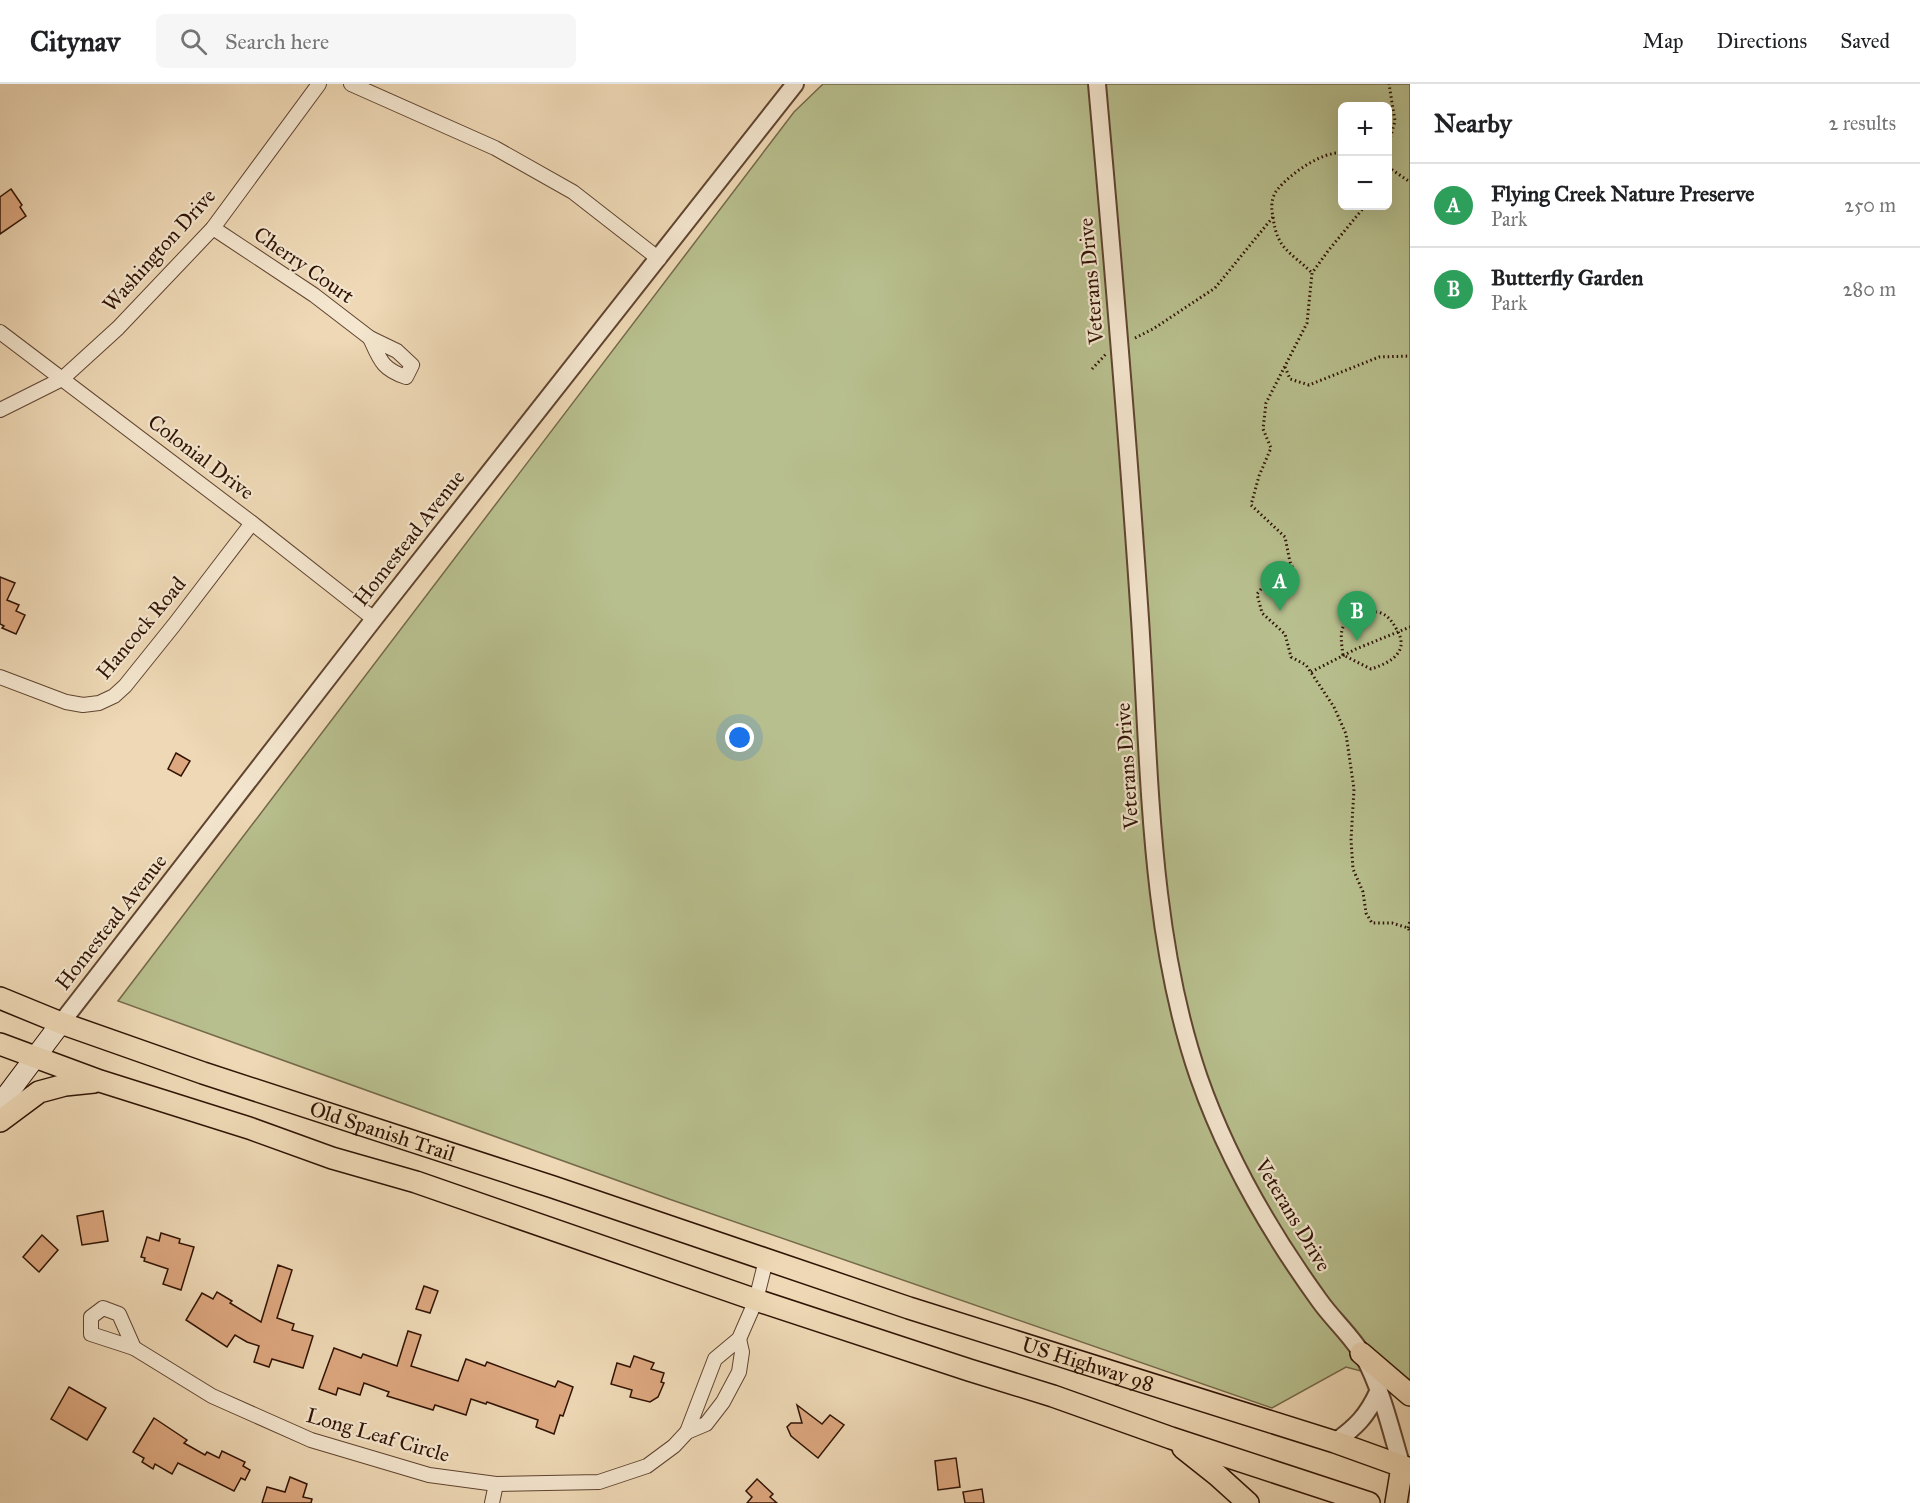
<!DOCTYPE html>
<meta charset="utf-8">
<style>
body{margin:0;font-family:"IM FELL Great Primer",serif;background:#f6f6f6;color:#202124}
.controls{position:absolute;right:18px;top:18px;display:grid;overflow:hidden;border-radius:9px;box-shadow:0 6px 24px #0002}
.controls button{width:54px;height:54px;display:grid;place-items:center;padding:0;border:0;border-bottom:2px solid #e0e0e0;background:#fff;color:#202124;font:30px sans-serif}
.you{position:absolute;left:740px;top:654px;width:21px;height:21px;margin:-15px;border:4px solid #fff;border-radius:50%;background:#1a73e8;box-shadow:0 0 0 9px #1a73e833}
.badge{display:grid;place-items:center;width:39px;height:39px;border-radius:50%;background:#8f2418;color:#fff;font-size:20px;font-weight:700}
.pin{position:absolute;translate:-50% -50px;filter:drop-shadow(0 2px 3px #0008)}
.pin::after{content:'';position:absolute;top:32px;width:21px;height:18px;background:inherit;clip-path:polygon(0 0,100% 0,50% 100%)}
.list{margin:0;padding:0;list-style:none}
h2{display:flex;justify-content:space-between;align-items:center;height:78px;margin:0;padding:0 24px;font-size:26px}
h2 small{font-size:20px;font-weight:400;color:#757577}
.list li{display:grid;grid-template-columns:39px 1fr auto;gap:18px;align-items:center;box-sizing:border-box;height:84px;padding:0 24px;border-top:2px solid #e0e0e0}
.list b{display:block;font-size:22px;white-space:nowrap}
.list p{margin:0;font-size:20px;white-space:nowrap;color:#757577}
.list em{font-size:20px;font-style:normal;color:#757577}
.icon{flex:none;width:33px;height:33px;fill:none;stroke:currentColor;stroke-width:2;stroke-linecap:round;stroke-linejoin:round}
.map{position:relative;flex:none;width:1410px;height:1419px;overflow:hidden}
header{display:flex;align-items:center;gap:36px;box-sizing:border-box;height:84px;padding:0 30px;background:#fff;border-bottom:2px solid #e0e0e0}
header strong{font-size:28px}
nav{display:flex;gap:33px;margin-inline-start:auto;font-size:21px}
.search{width:420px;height:54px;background:#f6f6f6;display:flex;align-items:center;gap:15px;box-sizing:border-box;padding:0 21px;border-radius:9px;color:#757577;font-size:22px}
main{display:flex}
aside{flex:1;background:#fff}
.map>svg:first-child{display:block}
.green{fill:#b8bf8e;stroke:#746949;stroke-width:1.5;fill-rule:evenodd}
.building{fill:#dda77f;stroke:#301304;stroke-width:1.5}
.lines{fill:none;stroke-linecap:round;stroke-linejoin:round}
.minor-casing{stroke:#604430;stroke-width:16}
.tertiary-casing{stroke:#604430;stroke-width:20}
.secondary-casing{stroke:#301304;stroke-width:22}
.primary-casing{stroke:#301304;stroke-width:24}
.path{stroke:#301304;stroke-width:3;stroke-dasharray:1.5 3;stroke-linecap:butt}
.minor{stroke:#f4e6cf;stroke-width:14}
.tertiary{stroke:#f4e6cf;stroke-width:16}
.secondary{stroke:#f4e6cf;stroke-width:20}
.primary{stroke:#eed8b5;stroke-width:21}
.labels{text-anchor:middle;stroke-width:4.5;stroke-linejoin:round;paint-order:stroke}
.street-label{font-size:21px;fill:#301304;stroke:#f4e6cf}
</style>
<header>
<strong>Citynav</strong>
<div class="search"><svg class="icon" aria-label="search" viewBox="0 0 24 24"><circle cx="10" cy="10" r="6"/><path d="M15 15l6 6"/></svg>Search here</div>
<nav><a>Map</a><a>Directions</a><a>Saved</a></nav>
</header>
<main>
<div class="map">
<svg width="1410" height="1419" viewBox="0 0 1410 1419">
<rect width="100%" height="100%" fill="#eed8b5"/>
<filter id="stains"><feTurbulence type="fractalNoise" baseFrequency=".00333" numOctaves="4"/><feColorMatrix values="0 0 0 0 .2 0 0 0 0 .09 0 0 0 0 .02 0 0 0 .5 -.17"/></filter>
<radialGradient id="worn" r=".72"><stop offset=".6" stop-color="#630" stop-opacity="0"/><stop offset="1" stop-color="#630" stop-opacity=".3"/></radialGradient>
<path class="green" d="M 823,0 L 1410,0 L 1410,1300 L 1346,1283 L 1272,1324 L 669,1115 L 118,917 L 794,28 ZM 1342,22 L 1388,22 L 1388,122 L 1342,122 Z"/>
<g class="building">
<path d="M 11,105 L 22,121 L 20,123 L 26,132 L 0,150 L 0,113 Z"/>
<path d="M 0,493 L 15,499 L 7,516 L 19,521 L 16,527 L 25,531 L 16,550 L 2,544 L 4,542 L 0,540 Z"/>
<path d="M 176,669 L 190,677 L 181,692 L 168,685 Z"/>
<path d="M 103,1127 L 108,1157 L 82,1161 L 77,1132 Z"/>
<path d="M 161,1149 L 180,1155 L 179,1159 L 194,1163 L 181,1206 L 163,1200 L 168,1185 L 144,1177 L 145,1174 L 141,1173 L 147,1153 L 159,1157 Z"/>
<path d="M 42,1151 L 58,1166 L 39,1188 L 23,1173 Z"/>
<path d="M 278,1181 L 292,1186 L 277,1234 L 294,1240 L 292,1246 L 313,1252 L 303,1284 L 272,1275 L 269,1283 L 254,1278 L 259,1262 L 247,1258 L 235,1251 L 227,1263 L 186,1236 L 202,1209 L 213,1215 L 217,1208 L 232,1217 L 230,1219 L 261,1238 Z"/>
<path d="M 424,1202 L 438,1207 L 430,1229 L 416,1225 Z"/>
<path d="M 408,1247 L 421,1251 L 411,1282 L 458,1297 L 466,1275 L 485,1282 L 487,1278 L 555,1303 L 558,1297 L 573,1303 L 563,1332 L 560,1331 L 554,1350 L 536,1343 L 538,1336 L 487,1318 L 486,1320 L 471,1315 L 466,1331 L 435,1321 L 433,1326 L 387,1312 L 389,1308 L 364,1299 L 360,1311 L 338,1304 L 336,1311 L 319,1305 L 334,1264 L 361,1274 L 363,1270 L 397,1282 Z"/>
<path d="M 634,1272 L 654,1279 L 651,1285 L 664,1289 L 661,1298 L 664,1299 L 658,1313 L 650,1318 L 630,1313 L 632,1306 L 611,1300 L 617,1279 L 630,1283 Z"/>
<path d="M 69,1303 L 106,1324 L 87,1356 L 51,1335 Z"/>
<path d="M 797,1321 L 822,1340 L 830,1331 L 844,1341 L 818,1374 L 791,1352 L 787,1343 L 791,1339 L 802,1339 Z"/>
<path d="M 154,1334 L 187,1356 L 184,1359 L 205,1371 L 207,1368 L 219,1374 L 222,1367 L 245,1378 L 243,1382 L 250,1386 L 245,1396 L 241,1394 L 234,1407 L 178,1379 L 172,1390 L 155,1380 L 153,1385 L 142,1378 L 144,1374 L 133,1368 Z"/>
<path d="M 956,1374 L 960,1403 L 938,1406 L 935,1377 Z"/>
<path d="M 290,1393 L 307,1400 L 303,1413 L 312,1415 L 311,1419 L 262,1419 L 267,1403 L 285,1408 Z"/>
<path d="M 757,1395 L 773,1410 L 770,1413 L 777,1419 L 747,1419 L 752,1413 L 746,1407 Z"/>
<path d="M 982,1405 L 984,1419 L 965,1419 L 963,1408 Z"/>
</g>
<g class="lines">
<g class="minor-casing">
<g id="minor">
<path d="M 351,0 L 495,64 L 573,108 L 659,175"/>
<path d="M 213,144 L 314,211 L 370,254"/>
<path d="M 0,248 L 252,439 L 374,535"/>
<path d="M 370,254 L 397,267 L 412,281 L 406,293 C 382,285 380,276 370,254 Z"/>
<path d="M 0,326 L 62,295 L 118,244 L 213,144 L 319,0"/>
<path d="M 0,593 L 66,618 L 83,621 L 99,619 L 114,612 L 125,602 L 174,541 L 252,439"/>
<path d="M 103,1224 L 119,1230 L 134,1264 L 91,1250 L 91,1233 Z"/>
<path d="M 134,1264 L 212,1312 L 311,1356 L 429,1391 L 496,1400 L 599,1398 L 647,1382 L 674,1362 L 687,1348 L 706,1340 L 723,1318 L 739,1288 L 742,1268 L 739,1255"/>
<path d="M 687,1348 L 715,1275 L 739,1255 L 756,1216 L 766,1176"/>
<path d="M 492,1419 L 496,1400"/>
</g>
</g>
<g class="tertiary-casing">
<g id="tertiary">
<path d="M 1097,0 C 1113,178 1128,356 1140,535 C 1150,686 1149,850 1199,994 C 1227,1074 1270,1148 1319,1216 C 1333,1236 1352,1252 1364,1273 C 1382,1306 1391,1347 1402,1383"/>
<path d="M 61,939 L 374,535 L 795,0"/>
<path d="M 1335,1358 C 1356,1343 1367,1332 1378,1308"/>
</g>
</g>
<g class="secondary-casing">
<path id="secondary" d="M 0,1020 L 61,939"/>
</g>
<g class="primary-casing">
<g id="primary">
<path id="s1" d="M 0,914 L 61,939 L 203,989 L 553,1103 L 909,1224 L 1335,1358 L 1410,1385"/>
<path d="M 0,960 L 100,997 L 249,1044 L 332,1074 L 416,1098 L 756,1216 L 969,1286 L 1053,1312 L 1171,1354 L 1369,1419"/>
<path d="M 0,1037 L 39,1008 L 65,1001 L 94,998"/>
<path d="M 1361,1269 L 1410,1311"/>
<path d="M 1183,1364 L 1217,1391 L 1248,1419"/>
<path d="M 1396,1419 L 1402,1383"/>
</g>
</g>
<g class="path">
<path d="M 1388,62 L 1395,37 L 1389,0"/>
<path d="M 1388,83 L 1410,98"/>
<path d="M 1365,122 L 1328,167 L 1312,189 L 1307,239 L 1266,319 L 1263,345 L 1271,364 L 1259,392 L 1251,421 L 1285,453 L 1290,478 L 1295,489 L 1292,502 L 1276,508 L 1262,504 L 1257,510 L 1262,529 L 1285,550 L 1291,573 L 1306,581 L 1334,623 L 1346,650 L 1354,705 L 1351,756 L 1353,785 L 1363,808 L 1366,829 L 1372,839 L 1392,839 L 1408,844 L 1410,848"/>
<path d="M 1273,133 C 1277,166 1291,168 1312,189"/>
<path d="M 1135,254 L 1153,245 L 1215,204 L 1273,133 C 1271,124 1271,114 1277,106 C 1290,90 1322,67 1342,69"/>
<path d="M 1285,283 L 1290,295 L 1309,301 L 1379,273 L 1410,272"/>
<path d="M 1092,285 L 1106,270"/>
<path d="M 1362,527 C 1368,528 1375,527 1381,529 C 1389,532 1393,539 1397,546 C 1410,568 1390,579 1371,585 L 1343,571 C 1340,548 1338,539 1362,527 Z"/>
<path d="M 1311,588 L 1356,565 L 1410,543"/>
<path d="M 1408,844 L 1410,837"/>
</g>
<use href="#minor" class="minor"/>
<use href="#tertiary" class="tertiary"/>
<use href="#secondary" class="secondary"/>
<use href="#primary" class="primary"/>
</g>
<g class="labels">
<g class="street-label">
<text transform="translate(159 166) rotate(-48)" y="7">Washington Drive</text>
<text transform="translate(304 181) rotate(35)" y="7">Cherry Court</text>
<text transform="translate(1091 197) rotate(-95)" y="7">Veterans Drive</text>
<text transform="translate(201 373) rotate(37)" y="7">Colonial Drive</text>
<text transform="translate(409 454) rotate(-52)" y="7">Homestead Avenue</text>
<text transform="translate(141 544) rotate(-50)" y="7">Hancock Road</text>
<text transform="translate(1127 682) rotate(-94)" y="7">Veterans Drive</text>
<text transform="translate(111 838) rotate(-52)" y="7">Homestead Avenue</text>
<text dy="7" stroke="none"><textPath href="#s1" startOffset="405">Old Spanish Trail</textPath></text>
<text transform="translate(1293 1131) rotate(59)" y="7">Veterans Drive</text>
<text dy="7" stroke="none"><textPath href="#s1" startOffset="1148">US Highway 98</textPath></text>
<text transform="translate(378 1351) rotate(16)" y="7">Long Leaf Circle</text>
</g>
</g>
<rect width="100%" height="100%" filter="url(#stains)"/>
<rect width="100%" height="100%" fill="url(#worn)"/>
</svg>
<div class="controls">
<button>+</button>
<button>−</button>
</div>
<div class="you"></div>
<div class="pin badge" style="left:1280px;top:527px;background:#2e9e5b">A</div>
<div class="pin badge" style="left:1357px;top:557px;background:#2e9e5b">B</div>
</div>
<aside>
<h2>Nearby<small>2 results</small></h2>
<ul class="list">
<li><span class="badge" style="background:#2e9e5b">A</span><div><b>Flying Creek Nature Preserve</b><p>Park</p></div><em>250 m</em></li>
<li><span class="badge" style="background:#2e9e5b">B</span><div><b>Butterfly Garden</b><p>Park</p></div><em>280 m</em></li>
</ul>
</aside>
</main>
